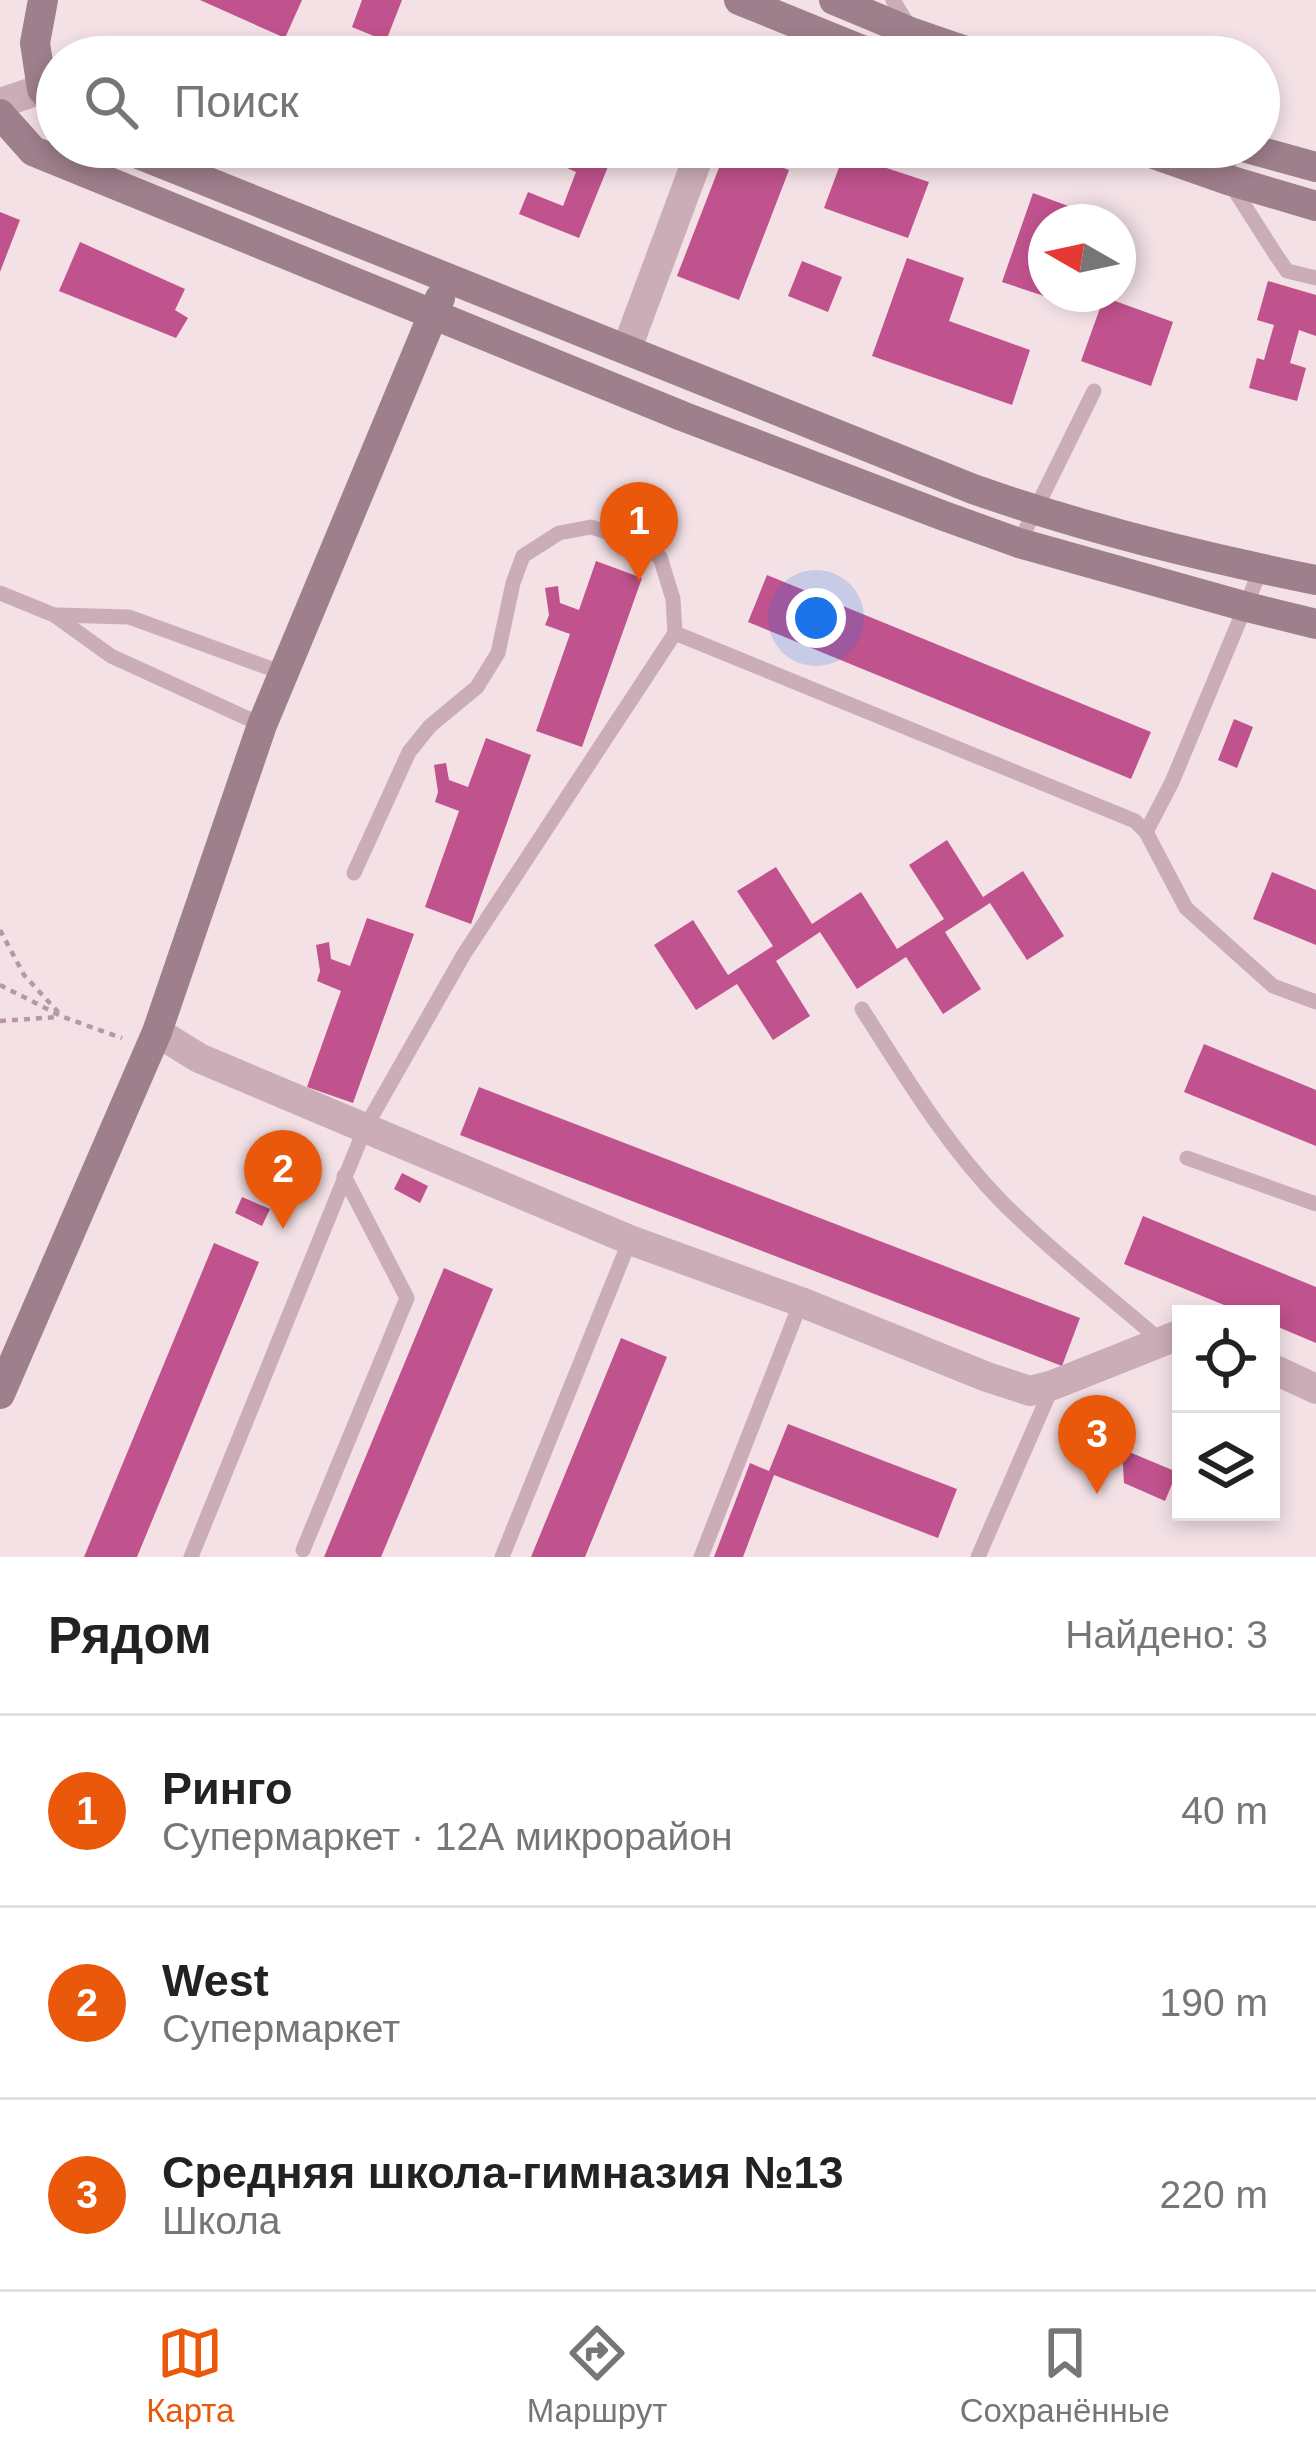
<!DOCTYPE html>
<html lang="ru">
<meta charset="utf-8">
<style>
body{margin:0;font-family:Helvetica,sans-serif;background:#f6f6f6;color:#222}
.controls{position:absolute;right:36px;bottom:36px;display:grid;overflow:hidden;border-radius:0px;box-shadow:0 6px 18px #0003}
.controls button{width:108px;height:108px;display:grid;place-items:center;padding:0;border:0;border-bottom:3px solid #e0e0e0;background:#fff;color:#222;font:60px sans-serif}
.compass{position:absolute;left:1028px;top:204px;width:108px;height:108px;border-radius:50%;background:#fff;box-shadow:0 6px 18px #0003;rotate:279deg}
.you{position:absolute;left:816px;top:618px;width:42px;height:42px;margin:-30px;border:9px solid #fff;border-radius:50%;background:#1a73e8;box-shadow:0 0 0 18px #1a73e833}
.badge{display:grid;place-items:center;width:78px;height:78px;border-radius:50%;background:#ea580c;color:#fff;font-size:39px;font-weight:700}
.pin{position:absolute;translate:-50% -99px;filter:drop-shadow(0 3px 6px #0008)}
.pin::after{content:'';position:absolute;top:63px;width:42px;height:36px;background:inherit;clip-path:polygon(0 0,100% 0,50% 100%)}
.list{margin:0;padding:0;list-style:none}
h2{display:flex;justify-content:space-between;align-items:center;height:156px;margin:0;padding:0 48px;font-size:51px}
h2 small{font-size:39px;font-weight:400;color:#767676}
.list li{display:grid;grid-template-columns:78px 1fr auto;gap:36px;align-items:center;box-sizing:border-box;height:192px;padding:0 48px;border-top:3px solid #e0e0e0}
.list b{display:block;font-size:45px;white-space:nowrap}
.list p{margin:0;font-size:39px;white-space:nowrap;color:#767676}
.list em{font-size:39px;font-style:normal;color:#767676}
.icon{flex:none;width:66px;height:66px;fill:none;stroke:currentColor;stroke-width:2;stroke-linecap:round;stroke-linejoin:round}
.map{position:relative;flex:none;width:1316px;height:1557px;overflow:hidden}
.search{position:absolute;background:#fff;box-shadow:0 6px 18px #0003;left:36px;right:36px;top:36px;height:132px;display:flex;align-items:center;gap:30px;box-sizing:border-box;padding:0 42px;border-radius:66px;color:#767676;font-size:45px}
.sheet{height:732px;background:#fff}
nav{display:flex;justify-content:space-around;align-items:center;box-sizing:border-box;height:168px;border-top:3px solid #e0e0e0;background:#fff;font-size:33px;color:#767676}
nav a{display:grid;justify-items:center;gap:6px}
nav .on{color:#ea580c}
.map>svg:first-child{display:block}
.building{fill:#c0528d}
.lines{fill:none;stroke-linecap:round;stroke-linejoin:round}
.path{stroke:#b797a2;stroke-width:4.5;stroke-dasharray:6 6;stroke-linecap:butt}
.lane{stroke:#cbadb7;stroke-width:15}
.street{stroke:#cbadb7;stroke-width:30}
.secondary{stroke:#9e7f8c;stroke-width:30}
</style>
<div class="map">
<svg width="1316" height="1557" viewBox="0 0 1316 1557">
<rect width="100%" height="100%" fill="#f3e1e6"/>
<g class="building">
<path d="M 200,0 L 302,0 L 285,38 Z"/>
<path d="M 362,0 L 402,0 L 386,41 L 352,27 Z"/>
<path d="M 455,147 L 524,147 L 518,160 L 496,151 L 491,162 Z"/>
<path d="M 565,147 L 616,147 L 579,238 L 519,214 L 528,192 L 563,206 L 576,172 L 558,164 Z"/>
<path d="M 727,147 L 789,170 L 739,300 L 677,276 Z"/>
<path d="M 844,154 L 929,182 L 908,238 L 824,208 Z"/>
<path d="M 1033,193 L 1079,210 L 1074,222 L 1046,222 L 1046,289 L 1044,296 L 1002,282 Z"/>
<path d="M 0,212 L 20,220 L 0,272 Z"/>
<path d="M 80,242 L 185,289 L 175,310 L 188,318 L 176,338 L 59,291 Z"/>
<path d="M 907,258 L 964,278 L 949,321 L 1030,350 L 1012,405 L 872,356 Z"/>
<path d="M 802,261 L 842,277 L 828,312 L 788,296 Z"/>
<path d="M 1268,281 L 1316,295 L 1316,336 L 1299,330 L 1290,363 L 1306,368 L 1297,401 L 1249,388 L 1257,358 L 1264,360 L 1274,325 L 1257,320 Z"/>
<path d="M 1104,297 L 1173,322 L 1151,386 L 1081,361 Z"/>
<path d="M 596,561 L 642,578 L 582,747 L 536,731 L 570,634 L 545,625 L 549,615 L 545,588 L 558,586 L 560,603 L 579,610 Z"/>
<path d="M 767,575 L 1151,732 L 1131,779 L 748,622 Z"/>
<path d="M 1234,719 L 1253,727 L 1237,768 L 1218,760 Z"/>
<path d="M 486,738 L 531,755 L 471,924 L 425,907 L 459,811 L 435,802 L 438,792 L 434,765 L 446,763 L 449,780 L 468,787 Z"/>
<path d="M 947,840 L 983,897 L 1023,871 L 1064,936 L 1027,960 L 990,903 L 945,932 L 981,989 L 943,1014 L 906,957 L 857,989 L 820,932 L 776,961 L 810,1016 L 773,1040 L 737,984 L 696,1010 L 654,945 L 693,920 L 728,975 L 773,946 L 737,891 L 776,867 L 812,924 L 861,892 L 897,949 L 944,919 L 909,865 Z"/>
<path d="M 1272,872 L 1316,890 L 1316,945 L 1253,919 Z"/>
<path d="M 367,918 L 414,934 L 353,1103 L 307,1087 L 341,991 L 317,981 L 320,971 L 316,945 L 329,942 L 331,959 L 350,966 Z"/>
<path d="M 1204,1044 L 1316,1090 L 1316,1146 L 1184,1092 Z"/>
<path d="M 479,1087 L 1080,1318 L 1062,1366 L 460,1135 Z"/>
<path d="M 271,1142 L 318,1156 L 313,1173 L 287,1165 L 289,1159 L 268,1152 Z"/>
<path d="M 402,1173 L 428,1186 L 420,1203 L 394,1189 Z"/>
<path d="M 242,1197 L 270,1209 L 262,1226 L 235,1213 Z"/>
<path d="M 1143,1216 L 1316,1287 L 1316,1343 L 1271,1324 L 1271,1314 L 1246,1314 L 1124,1264 Z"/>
<path d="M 214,1243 L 259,1262 L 137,1557 L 84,1557 Z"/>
<path d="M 444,1268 L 493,1289 L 381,1557 L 324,1557 Z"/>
<path d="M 621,1338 L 667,1357 L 585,1557 L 531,1557 Z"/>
<path d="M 788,1424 L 957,1489 L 938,1538 L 774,1475 L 743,1557 L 714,1557 L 750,1463 L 769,1471 Z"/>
<path d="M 1122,1449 L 1177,1472 L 1165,1501 L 1124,1483 Z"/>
</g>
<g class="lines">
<g class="path">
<path d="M 0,930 L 24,975 L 59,1013"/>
<path d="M 0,985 L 63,1017 L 122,1038"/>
<path d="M 0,1021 L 57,1017"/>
</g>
<g class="lane">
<path d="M 893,0 L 913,33 L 920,57"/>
<path d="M 1230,147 L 1228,180 L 1276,255 L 1287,271 L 1316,278"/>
<path d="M 1019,543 L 1094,391"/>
<path d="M 1261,569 L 1172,782 L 1146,832 L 1186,908 L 1273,986 L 1316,1002"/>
<path d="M 0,593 L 54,615 L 111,656 L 262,725"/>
<path d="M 57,615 L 129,617 L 283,673"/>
<path d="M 675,633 L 1135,821 L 1146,832"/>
<path d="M 862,1009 C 905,1076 946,1145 1002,1202 C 1051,1251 1109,1296 1161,1341"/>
<path d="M 1187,1158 L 1316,1204"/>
<path d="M 303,1550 L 407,1298 L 344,1176"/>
<path d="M 191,1557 L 365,1128 L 464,954 L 675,633 L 673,599 L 660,557 L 630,540 L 591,527 L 559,533 L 523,556 L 513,583 L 498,653 L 477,687 L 430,726 L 409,752 L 354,873"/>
<path d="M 502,1557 L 630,1240"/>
<path d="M 701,1557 L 801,1302"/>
<path d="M 978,1557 L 1053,1385"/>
</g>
<g class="street">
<path d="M 0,103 L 42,89"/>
<path d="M 627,348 L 702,147"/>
<path d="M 157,1032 L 199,1058 L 630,1240 L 801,1302 L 987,1377 L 1030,1391 L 1053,1385 L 1181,1334"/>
<path d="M 1271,1368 L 1316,1389"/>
</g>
<g class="secondary">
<path d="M 43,0 L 35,43 L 42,89 L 57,106"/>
<path d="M 739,0 L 879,57"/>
<path d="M 834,0 L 913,33 L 983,57"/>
<path d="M 0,114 L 33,151 L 682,416 L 944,516 L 1019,543 L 1247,607 L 1316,624"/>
<path d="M 121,147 L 973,489 C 1084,528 1201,557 1316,580"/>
<path d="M 1134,147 L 1228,180 L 1316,206"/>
<path d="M 1243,147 L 1316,167"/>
<path d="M 0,1394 L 157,1032 L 262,725 L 440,298"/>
</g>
</g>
</svg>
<div class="controls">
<button><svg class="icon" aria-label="locate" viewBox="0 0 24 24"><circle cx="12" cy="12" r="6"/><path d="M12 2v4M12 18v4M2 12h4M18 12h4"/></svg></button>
<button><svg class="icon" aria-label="layers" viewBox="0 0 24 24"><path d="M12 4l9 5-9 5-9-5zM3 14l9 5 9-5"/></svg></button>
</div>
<svg class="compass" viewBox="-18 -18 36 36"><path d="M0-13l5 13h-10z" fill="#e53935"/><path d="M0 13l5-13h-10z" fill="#767676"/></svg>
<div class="you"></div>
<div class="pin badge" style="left:639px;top:581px">1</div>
<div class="pin badge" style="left:283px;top:1229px">2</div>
<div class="pin badge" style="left:1097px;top:1494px">3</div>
<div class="search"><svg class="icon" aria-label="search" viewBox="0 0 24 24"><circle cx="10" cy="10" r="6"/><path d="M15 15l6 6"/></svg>Поиск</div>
</div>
<section class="sheet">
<h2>Рядом<small>Найдено: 3</small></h2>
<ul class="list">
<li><span class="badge">1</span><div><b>Ринго</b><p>Супермаркет · 12А микрорайон</p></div><em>40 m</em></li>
<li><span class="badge">2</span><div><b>West</b><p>Супермаркет</p></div><em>190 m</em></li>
<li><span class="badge">3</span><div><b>Средняя школа-гимназия №13</b><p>Школа</p></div><em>220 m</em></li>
</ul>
</section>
<nav>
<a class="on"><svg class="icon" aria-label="map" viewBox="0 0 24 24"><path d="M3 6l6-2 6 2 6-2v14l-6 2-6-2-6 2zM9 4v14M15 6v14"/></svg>Карта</a>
<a><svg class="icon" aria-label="directions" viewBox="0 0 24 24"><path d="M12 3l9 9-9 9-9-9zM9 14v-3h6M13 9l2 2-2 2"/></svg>Маршрут</a>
<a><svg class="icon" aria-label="saved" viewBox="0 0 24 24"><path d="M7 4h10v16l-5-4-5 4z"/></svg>Сохранённые</a>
</nav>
